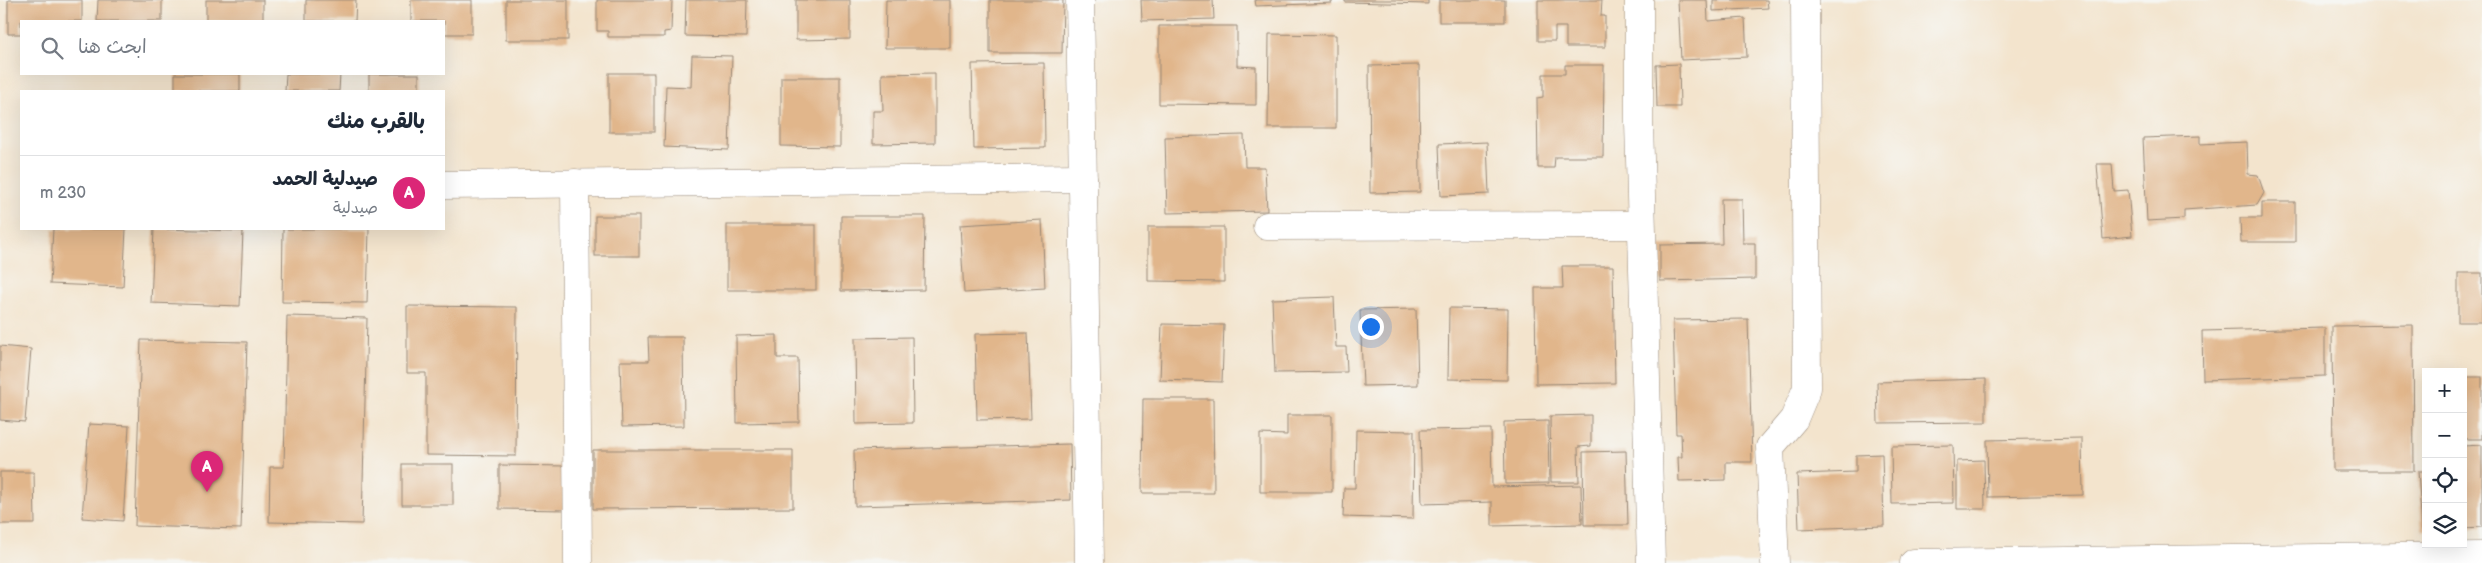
<!DOCTYPE html>
<html lang="ar">
<meta charset="utf-8">
<style>
body{margin:0;font-family:"Balsamiq Sans","Playpen Sans Arabic",sans-serif;background:#f2f2f3;color:#1f2937;direction:rtl}
.controls{position:absolute;right:15px;bottom:15px;display:grid;overflow:hidden;border-radius:0px;box-shadow:0 5px 20px #0002}
.controls button{width:45px;height:45px;display:grid;place-items:center;padding:0;border:0;border-bottom:1px solid #e0e1e3;background:#fff;color:#1f2937;font:25px sans-serif}
.you{position:absolute;left:1370px;top:326px;width:18px;height:18px;margin:-12px;border:4px solid #fff;border-radius:50%;background:#1a73e8;box-shadow:0 0 0 8px #1a73e833}
.badge{display:grid;place-items:center;width:32px;height:32px;border-radius:50%;background:#db2777;color:#fff;font-size:16px;font-weight:700}
.pin{position:absolute;translate:-50% -41px;filter:drop-shadow(0 1px 2px #0008)}
.pin::after{content:'';position:absolute;top:26px;width:18px;height:15px;background:inherit;clip-path:polygon(0 0,100% 0,50% 100%)}
.list{margin:0;padding:0;list-style:none}
h2{display:flex;justify-content:space-between;align-items:center;height:65px;margin:0;padding:0 20px;font-size:21px}
h2 small{font-size:16px;font-weight:400;color:#747a83}
.list li{display:grid;grid-template-columns:32px 1fr auto;gap:15px;align-items:center;box-sizing:border-box;height:75px;padding:0 20px;border-top:1px solid #e0e1e3}
.list b{display:block;font-size:19px;white-space:nowrap}
.list p{margin:0;font-size:16px;white-space:nowrap;color:#747a83}
.list em{font-size:16px;font-style:normal;color:#747a83}
.icon{flex:none;width:28px;height:28px;fill:none;stroke:currentColor;stroke-width:2;stroke-linecap:round;stroke-linejoin:round}
.map{position:relative;flex:none;width:2482px;height:563px;overflow:hidden;direction:ltr}
.search{position:absolute;background:#fff;box-shadow:0 5px 20px #0002;left:20px;top:20px;width:425px;height:55px;display:flex;align-items:center;gap:12px;box-sizing:border-box;padding:0 18px;border-radius:0px;color:#747a83;font-size:19px}
.panel{position:absolute;background:#fff;box-shadow:0 5px 20px #0002;left:20px;top:90px;width:425px;height:140px;border-radius:0px;direction:rtl}
.map>svg:first-child{display:block}
.building{fill:#e1b68b}
.lines{fill:none;stroke-linecap:round;stroke-linejoin:round}
.minor-casing{stroke:#978776;stroke-width:29}
.minor{stroke:#fff;stroke-width:28}
</style>
<div class="map">
<svg width="2482" height="563" viewBox="0 0 2482 563">
<rect width="100%" height="100%" fill="#f6f6f2"/>
<filter id="ink" filterUnits="userSpaceOnUse"><feTurbulence type="fractalNoise" baseFrequency=".02" numOctaves="2"/><feDisplacementMap in="SourceGraphic" scale="10" xChannelSelector="R" yChannelSelector="G"/><feConvolveMatrix kernelMatrix="1 2 1 2 8 2 1 2 1" color-interpolation-filters="sRGB"/></filter>
<filter id="wash" filterUnits="userSpaceOnUse"><feTurbulence type="fractalNoise" baseFrequency=".0096" numOctaves="4" result="noise"/><feDisplacementMap in="SourceGraphic" scale="20" xChannelSelector="R" yChannelSelector="G"/><feGaussianBlur stdDeviation="1.12" result="paint"/><feColorMatrix in="noise" values="0 0 0 0 0 0 0 0 0 0 0 0 0 0 0 0 0 1.4 0 .05"/><feComposite in="paint" operator="in"/></filter>
<g filter="url(#wash)">
<rect width="100%" height="100%" fill="#f3e4cd"/>
<g id="blocks">
<g class="building">
<path d="M 8,0 L 82,0 L 82,21 L 21,21 L 21,34 L 8,34 Z"/>
<path d="M 98,0 L 162,0 L 162,21 L 97,21 Z"/>
<rect x="206" y="0" width="57" height="21"/>
<path d="M 306,0 L 356,0 L 355,21 L 306,21 Z"/>
<path d="M 411,0 L 472,0 L 472,34 L 444,34 L 444,21 L 411,21 Z"/>
<rect x="506" y="0" width="62" height="40"/>
<path d="M 597,0 L 672,0 L 671,31 L 664,32 L 664,37 L 608,37 L 608,31 L 597,31 Z"/>
<path d="M 686,0 L 747,0 L 746,37 L 685,36 Z"/>
<path d="M 796,0 L 850,0 L 850,39 L 796,40 Z"/>
<path d="M 886,0 L 950,0 L 950,48 L 885,48 Z"/>
<path d="M 990,0 L 1063,0 L 1062,53 L 990,53 Z"/>
<path d="M 1141,0 L 1213,0 L 1214,19 L 1142,21 Z"/>
<path d="M 1255,0 L 1332,0 L 1332,3 L 1256,6 Z"/>
<path d="M 1345,0 L 1428,0 L 1428,4 L 1345,2 Z"/>
<rect x="1439" y="0" width="66" height="22"/>
<path d="M 1538,0 L 1602,0 L 1601,16 L 1605,16 L 1605,47 L 1566,47 L 1566,27 L 1555,27 L 1555,41 L 1538,41 Z"/>
<path d="M 1678,0 L 1707,0 L 1708,21 L 1745,18 L 1747,57 L 1681,60 Z"/>
<path d="M 1713,0 L 1767,0 L 1768,8 L 1713,11 Z"/>
<path d="M 1159,26 L 1237,26 L 1237,66 L 1256,67 L 1256,105 L 1159,104 Z"/>
<path d="M 1269,34 L 1336,35 L 1336,128 L 1268,128 Z"/>
<path d="M 692,55 L 732,56 L 729,150 L 664,147 L 666,86 L 691,87 Z"/>
<path d="M 1044,63 L 1045,148 L 974,149 L 972,64 Z"/>
<path d="M 1679,64 L 1680,107 L 1657,107 L 1656,65 Z"/>
<path d="M 1419,65 L 1420,192 L 1370,193 L 1369,66 Z"/>
<path d="M 1565,65 L 1604,65 L 1603,157 L 1555,157 L 1554,168 L 1538,168 L 1537,98 L 1543,97 L 1543,74 L 1565,74 Z"/>
<rect x="609" y="73" width="45" height="59"/>
<path d="M 935,73 L 935,143 L 873,144 L 873,111 L 883,111 L 882,74 Z"/>
<rect x="175" y="74" width="65" height="17"/>
<path d="M 286,74 L 340,74 L 339,91 L 285,91 Z"/>
<rect x="369" y="74" width="50" height="17"/>
<path d="M 781,77 L 840,77 L 840,147 L 781,146 Z"/>
<path d="M 1244,135 L 1245,167 L 1265,167 L 1267,211 L 1167,213 L 1165,137 Z"/>
<path d="M 2200,136 L 2200,144 L 2247,142 L 2248,174 L 2258,175 L 2264,193 L 2257,205 L 2184,210 L 2184,219 L 2147,221 L 2143,138 Z"/>
<path d="M 1487,142 L 1489,194 L 1441,196 L 1439,144 Z"/>
<path d="M 2097,164 L 2112,164 L 2114,191 L 2128,190 L 2132,236 L 2103,239 Z"/>
<path d="M 1721,199 L 1742,199 L 1743,243 L 1755,243 L 1755,279 L 1660,281 L 1660,245 L 1722,244 Z"/>
<path d="M 2262,202 L 2295,202 L 2295,242 L 2241,242 L 2240,218 L 2262,218 Z"/>
<rect x="595" y="216" width="44" height="40"/>
<path d="M 841,216 L 925,216 L 924,290 L 841,291 Z"/>
<path d="M 1042,220 L 1045,288 L 964,293 L 960,225 Z"/>
<rect x="727" y="225" width="89" height="65"/>
<path d="M 1148,227 L 1224,227 L 1224,282 L 1148,281 Z"/>
<path d="M 53,229 L 126,229 L 123,287 L 50,284 Z"/>
<path d="M 154,229 L 243,231 L 240,306 L 151,303 Z"/>
<path d="M 283,229 L 369,229 L 367,303 L 282,302 Z"/>
<path d="M 1562,266 L 1613,266 L 1615,383 L 1536,384 L 1535,288 L 1563,288 Z"/>
<rect x="2458" y="273" width="24" height="49"/>
<path d="M 1334,297 L 1336,347 L 1346,347 L 1347,372 L 1275,373 L 1272,299 Z"/>
<path d="M 407,306 L 517,307 L 516,456 L 426,455 L 426,373 L 407,373 Z"/>
<path d="M 1449,308 L 1508,309 L 1507,380 L 1448,379 Z"/>
<path d="M 1416,309 L 1418,385 L 1363,386 L 1360,310 Z"/>
<path d="M 287,316 L 367,318 L 362,524 L 269,522 L 270,467 L 284,467 Z"/>
<path d="M 1748,319 L 1752,462 L 1726,462 L 1726,480 L 1679,481 L 1678,457 L 1682,457 L 1681,434 L 1676,434 L 1673,320 Z"/>
<path d="M 1162,324 L 1224,325 L 1222,382 L 1160,380 Z"/>
<path d="M 2413,325 L 2414,471 L 2333,471 L 2332,326 Z"/>
<path d="M 2325,328 L 2325,376 L 2203,380 L 2202,331 Z"/>
<path d="M 1028,333 L 1031,419 L 977,420 L 975,334 Z"/>
<path d="M 777,335 L 777,358 L 798,358 L 799,422 L 737,423 L 736,336 Z"/>
<path d="M 648,337 L 683,337 L 684,426 L 622,427 L 620,361 L 649,361 Z"/>
<path d="M 912,337 L 913,423 L 856,424 L 855,338 Z"/>
<path d="M 141,340 L 247,342 L 241,529 L 135,526 Z"/>
<path d="M 0,346 L 31,349 L 25,422 L 0,420 Z"/>
<rect x="2463" y="377" width="19" height="62"/>
<path d="M 1986,379 L 1986,422 L 1878,423 L 1877,382 Z"/>
<path d="M 1143,399 L 1213,399 L 1214,493 L 1142,493 Z"/>
<path d="M 1287,415 L 1332,415 L 1332,492 L 1260,492 L 1260,434 L 1287,435 Z"/>
<path d="M 1591,415 L 1591,446 L 1578,447 L 1579,482 L 1551,482 L 1550,416 Z"/>
<path d="M 1548,421 L 1549,483 L 1505,484 L 1504,422 Z"/>
<path d="M 89,424 L 129,426 L 123,521 L 82,518 Z"/>
<path d="M 1491,429 L 1492,487 L 1581,485 L 1582,524 L 1492,526 L 1492,502 L 1422,504 L 1420,430 Z"/>
<path d="M 1356,430 L 1414,431 L 1413,519 L 1343,517 L 1344,488 L 1355,488 Z"/>
<path d="M 2082,438 L 2083,495 L 1988,497 L 1987,440 Z"/>
<path d="M 1070,444 L 1071,500 L 855,506 L 854,450 Z"/>
<path d="M 1953,445 L 1954,503 L 1892,504 L 1891,446 Z"/>
<path d="M 2482,445 L 2482,527 L 2463,528 L 2463,446 Z"/>
<path d="M 593,450 L 793,450 L 793,508 L 593,509 Z"/>
<path d="M 1626,451 L 1628,525 L 1584,525 L 1583,452 Z"/>
<path d="M 1882,454 L 1884,526 L 1799,529 L 1797,474 L 1856,472 L 1856,455 Z"/>
<path d="M 1984,460 L 1985,509 L 1957,509 L 1957,461 Z"/>
<rect x="402" y="464" width="51" height="41"/>
<path d="M 499,465 L 567,466 L 567,510 L 499,509 Z"/>
<path d="M 2418,471 L 2426,471 L 2426,530 L 2422,530 Z"/>
<path d="M 0,472 L 34,472 L 35,524 L 0,524 Z"/>
</g>
</g>
</g>
<g filter="url(#ink)">
<use href="#blocks" fill-opacity="0" stroke="#978776" stroke-width="1"/>
<g class="lines">
<g class="minor-casing">
<g id="minor">
<path d="M 1080,0 L 1089,563"/>
<path d="M 1639,0 L 1639,122 L 1651,563"/>
<path d="M 575,183 L 578,563"/>
<path d="M 444,185 L 1083,178"/>
<path d="M 1267,226 L 1641,225"/>
<path d="M 1775,563 L 1770,447 L 1794,419 L 1807,388 L 1805,0"/>
<path d="M 1914,563 L 2482,556"/>
</g>
</g>
<use href="#minor" class="minor"/>
</g>
</g>
</svg>
<div class="controls">
<button>+</button>
<button>−</button>
<button><svg class="icon" aria-label="locate" viewBox="0 0 24 24"><circle cx="12" cy="12" r="6"/><path d="M12 2v4M12 18v4M2 12h4M18 12h4"/></svg></button>
<button><svg class="icon" aria-label="layers" viewBox="0 0 24 24"><path d="M12 4l9 5-9 5-9-5zM3 14l9 5 9-5"/></svg></button>
</div>
<div class="you"></div>
<div class="pin badge" style="left:207px;top:492px">A</div>
<div class="search"><svg class="icon" aria-label="search" viewBox="0 0 24 24"><circle cx="10" cy="10" r="6"/><path d="M15 15l6 6"/></svg>ابحث هنا</div>
<section class="panel">
<h2>بالقرب منك<small></small></h2>
<ul class="list">
<li><span class="badge">A</span><div><b>صيدلية الحمد</b><p>صيدلية</p></div><em>230 m</em></li>
</ul>
</section>
</div>
